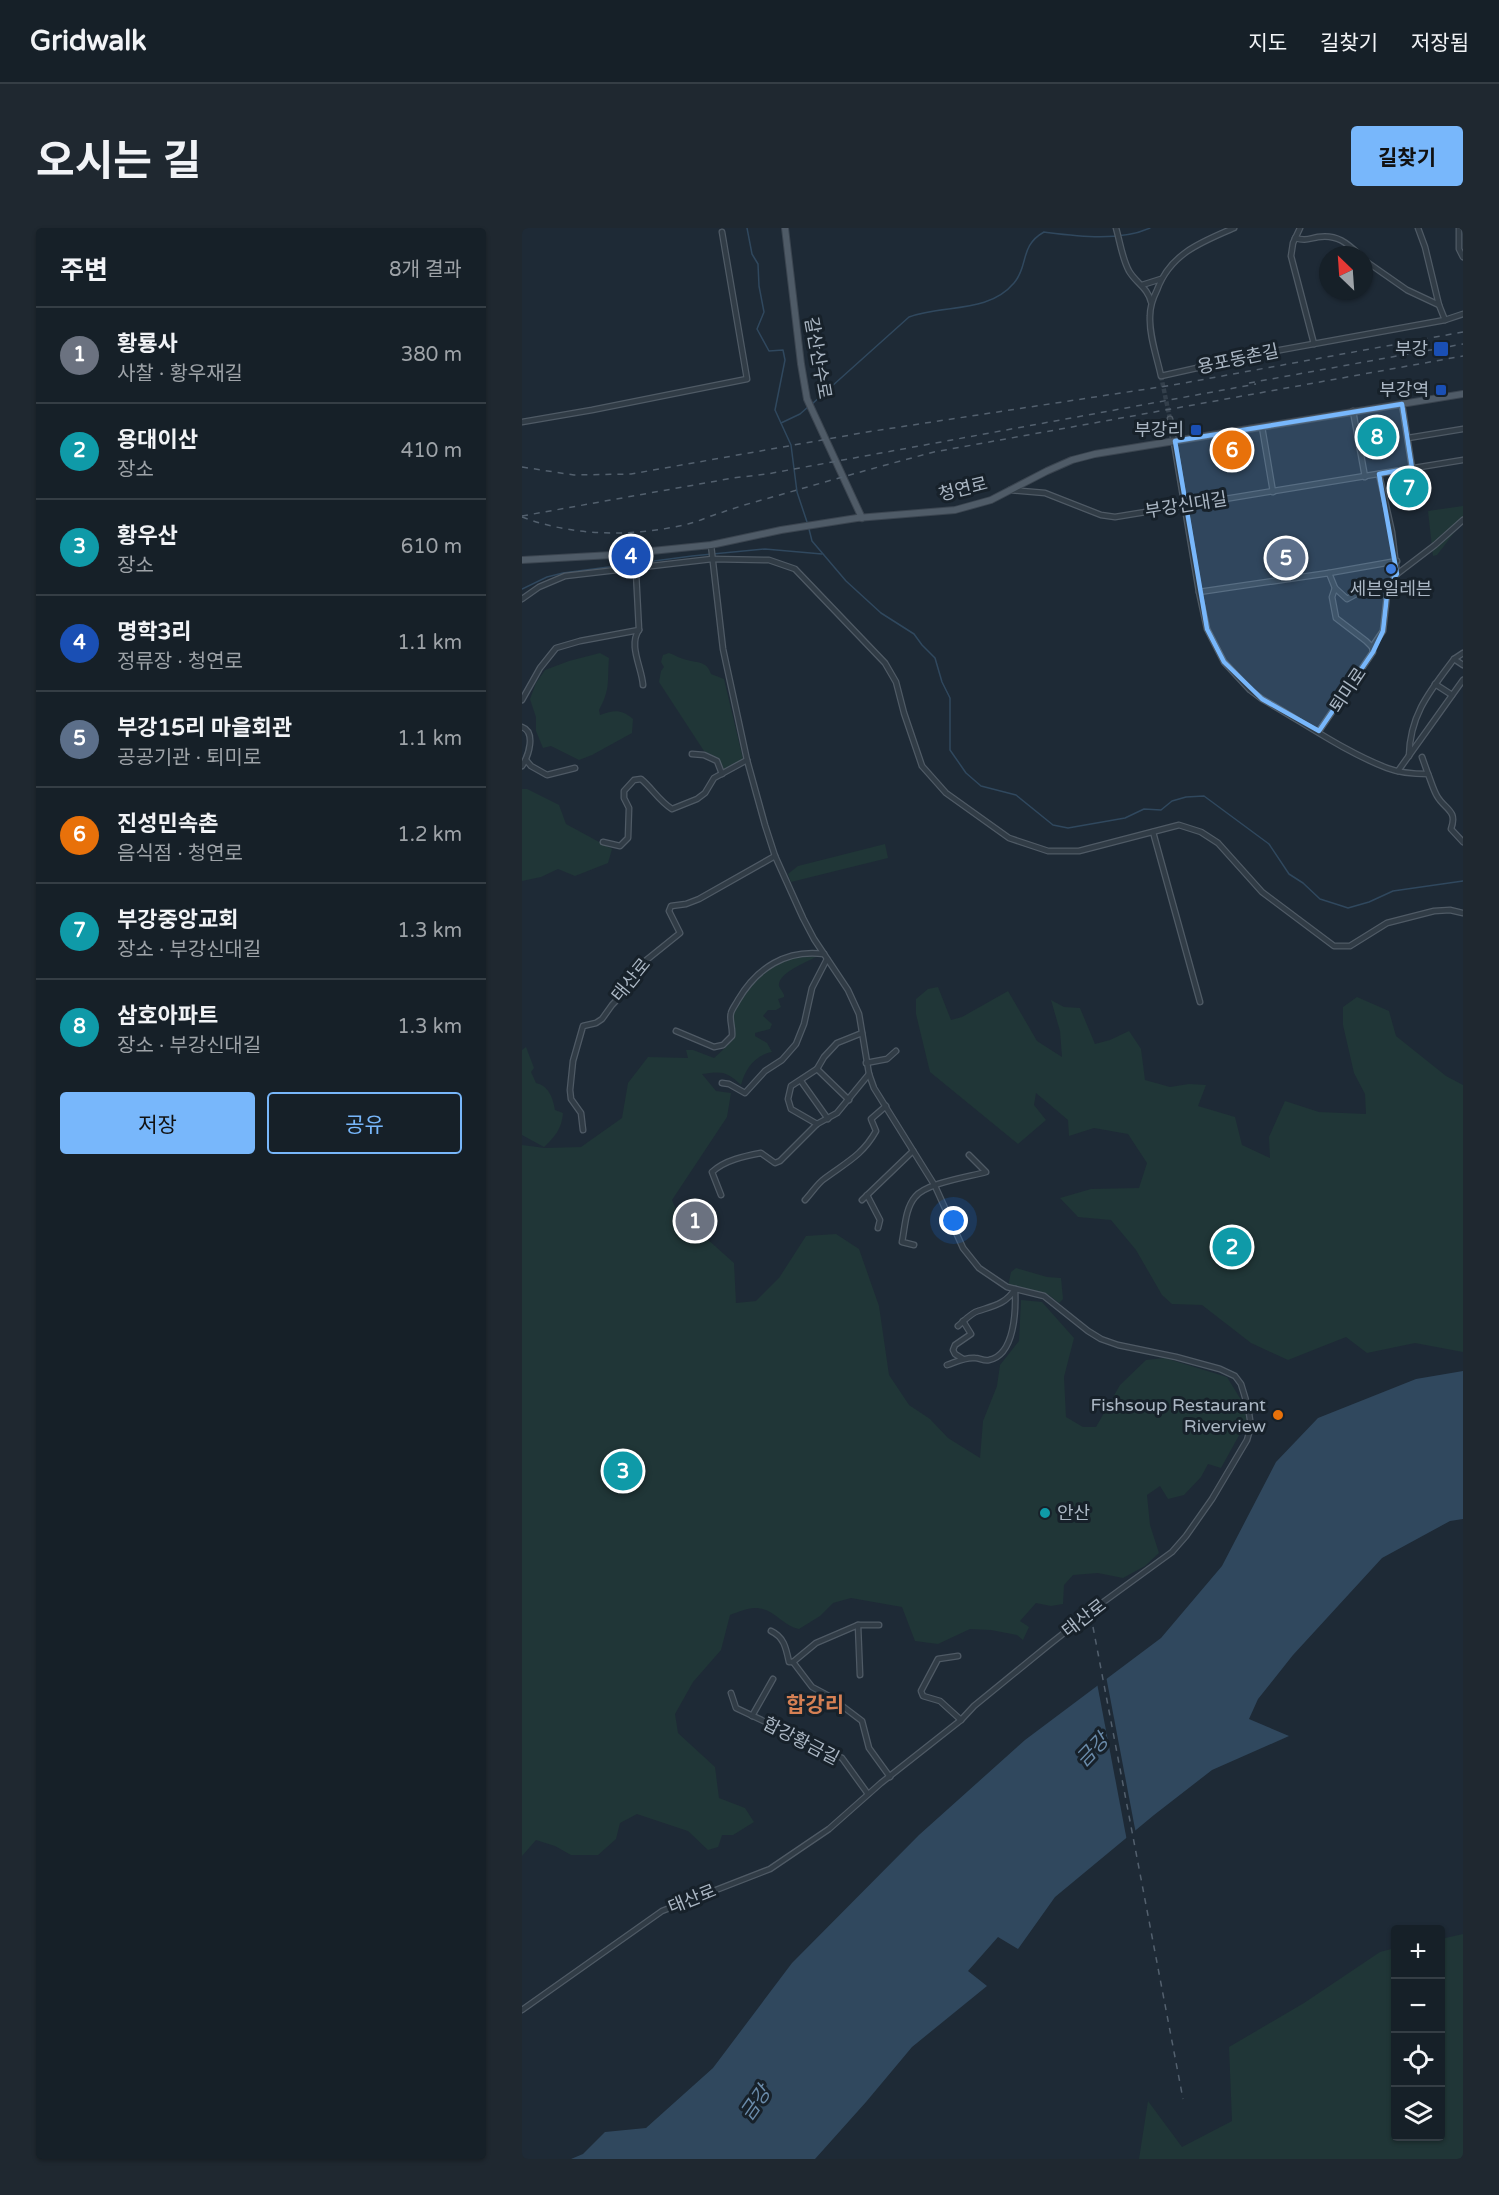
<!DOCTYPE html>
<html lang="ko">
<meta charset="utf-8">
<style>
body{margin:0;font-family:"Varela Round","Noto Sans KR",sans-serif;background:#1f2830;color:#f1f3f6}
.controls{position:absolute;right:18px;bottom:18px;display:grid;overflow:hidden;border-radius:6px;box-shadow:0 2px 4px #0004}
.controls button{width:54px;height:54px;display:grid;place-items:center;padding:0;border:0;border-bottom:2px solid #353e45;background:#162028;color:#f1f3f6;font:30px sans-serif}
.compass{position:absolute;left:797px;top:18px;width:54px;height:54px;border-radius:50%;background:#162028;box-shadow:0 2px 4px #0004;rotate:335deg}
.you{position:absolute;left:432px;top:993px;width:21px;height:21px;margin:-15px;border:4px solid #fff;border-radius:50%;background:#1a73e8;box-shadow:0 0 0 9px #1a73e833}
.badge{display:grid;place-items:center;width:39px;height:39px;border-radius:50%;background:#78b7fb;color:#fff;font-size:20px;font-weight:700}
.pin{position:absolute;translate:-50% -50%;border:3px solid #fff;box-shadow:0 2px 6px #0006}
.list{margin:0;padding:0;list-style:none}
h2{display:flex;justify-content:space-between;align-items:center;height:78px;margin:0;padding:0 24px;font-size:26px}
h2 small{font-size:20px;font-weight:400;color:#9ea3a8}
.list li{display:grid;grid-template-columns:39px 1fr auto;gap:18px;align-items:center;box-sizing:border-box;height:96px;padding:0 24px;border-top:2px solid #353e45}
.list b{display:block;font-size:22px;white-space:nowrap}
.list p{margin:0;font-size:20px;white-space:nowrap;color:#9ea3a8}
.list em{font-size:20px;font-style:normal;color:#9ea3a8}
.actions{display:flex;gap:12px;padding:18px 24px}
.actions a{flex:1;padding:14px 0;border:2px solid #78b7fb;border-radius:6px;text-align:center;font-size:21px;color:#78b7fb}
.actions .main{background:#78b7fb;color:#111}
.icon{flex:none;width:33px;height:33px;fill:none;stroke:currentColor;stroke-width:2;stroke-linecap:round;stroke-linejoin:round}
.map{position:relative;flex:none;width:941px;height:1931px;overflow:hidden;border-radius:6px}
header{display:flex;align-items:center;gap:36px;box-sizing:border-box;height:84px;padding:0 30px;background:#162028;border-bottom:2px solid #353e45}
header strong{font-size:28px}
nav{display:flex;gap:33px;margin-inline-start:auto;font-size:21px}
.intro{display:flex;align-items:center;justify-content:space-between;box-sizing:border-box;height:144px;padding:0 36px}
h1{margin:0;font-size:42px}
.button{padding:15px 27px;border-radius:6px;background:#78b7fb;color:#111;font-size:21px;font-weight:700}
main{display:flex;gap:36px;padding:0 36px}
aside{flex:1;background:#162028;border-radius:6px;box-shadow:0 2px 4px #0004}
.map>svg:first-child{display:block}
.green{fill:#203637}
.water{fill:#30485e}
.pier{fill:#1e2a36}
.lines{fill:none;stroke-linecap:round;stroke-linejoin:round}
.stream{stroke:#30485e;stroke-width:1.5}
.minor-tunnel{stroke:#333f4b;stroke-width:4.5;stroke-dasharray:4.5 2;stroke-linecap:butt}
.minor-casing{stroke:#4f5a65;stroke-width:7}
.major-casing{stroke:#3b4550;stroke-width:8}
.minor{stroke:#313c46;stroke-width:4.5}
.major{stroke:#4f5b67;stroke-width:6}
.rail{stroke:#53606e;stroke-width:1.5;stroke-dasharray:6 6;stroke-linecap:butt}
.marked{fill:#78b7fb;fill-opacity:0.2;stroke:#78b7fb;stroke-width:4.5;stroke-linejoin:round}
.transit-dot{fill:#1a4fb4;stroke:#17212a;stroke-width:2}
.shop-dot{fill:#3f7fe0;stroke:#17212a;stroke-width:2}
.food-dot{fill:#e8710a;stroke:#17212a;stroke-width:2}
.culture-dot{fill:#0f9aa8;stroke:#17212a;stroke-width:2}
.labels{text-anchor:middle;stroke-width:6;stroke-linejoin:round;paint-order:stroke}
.poi-label{font-size:18px;fill:#abb7c4;stroke:#17212a;text-anchor:end}
.street-label{font-size:18px;fill:#abb7c4;stroke:#17212a}
.water-label{font-size:20px;font-style:italic;fill:#6a8baa;stroke:#17212a}
.quarter-label{font-size:21px;font-weight:bold;fill:#d68054;stroke:#17212a}
</style>
<header>
<strong>Gridwalk</strong>
<nav><a>지도</a><a>길찾기</a><a>저장됨</a></nav>
</header>
<div class="intro"><h1>오시는 길</h1><a class="button">길찾기</a></div>
<main>
<aside>
<h2>주변<small>8개 결과</small></h2>
<ul class="list">
<li><span class="badge" style="background:#6b7280">1</span><div><b>황룡사</b><p>사찰 · 황우재길</p></div><em>380 m</em></li>
<li><span class="badge" style="background:#0f9aa8">2</span><div><b>용대이산</b><p>장소</p></div><em>410 m</em></li>
<li><span class="badge" style="background:#0f9aa8">3</span><div><b>황우산</b><p>장소</p></div><em>610 m</em></li>
<li><span class="badge" style="background:#1a4fb4">4</span><div><b>명학3리</b><p>정류장 · 청연로</p></div><em>1.1 km</em></li>
<li><span class="badge" style="background:#5c6f8a">5</span><div><b>부강15리 마을회관</b><p>공공기관 · 퇴미로</p></div><em>1.1 km</em></li>
<li><span class="badge" style="background:#e8710a">6</span><div><b>진성민속촌</b><p>음식점 · 청연로</p></div><em>1.2 km</em></li>
<li><span class="badge" style="background:#0f9aa8">7</span><div><b>부강중앙교회</b><p>장소 · 부강신대길</p></div><em>1.3 km</em></li>
<li><span class="badge" style="background:#0f9aa8">8</span><div><b>삼호아파트</b><p>장소 · 부강신대길</p></div><em>1.3 km</em></li>
</ul>
<div class="actions"><a class="main">저장</a><a>공유</a></div>
</aside>
<div class="map">
<svg width="941" height="1931" viewBox="0 0 941 1931">
<rect width="100%" height="100%" fill="#1e2a36"/>
<g class="green">
<path d="M 941,278 L 941,293 L 915,327 L 911,328 L 906,283 Z"/>
<path d="M 78,425 L 87,430 C 85,453 89,460 77,482 L 78,487 C 92,482 99,481 111,491 L 110,505 L 70,527 L 57,532 L 29,518 L 21,520 L 14,503 L 14,489 L 8,471 L 14,455 L 23,442 L 47,433 Z"/>
<path d="M 147,425 C 153,427 159,431 165,432 C 176,435 185,433 189,446 L 202,451 L 221,531 L 201,544 L 196,530 L 182,523 L 137,454 L 139,443 L 142,439 L 139,434 L 141,427 Z"/>
<path d="M 0,561 L 5,561 L 37,577 L 44,596 L 90,621 L 86,635 L 53,648 L 36,641 L 19,649 L 0,653 Z"/>
<path d="M 363,616 L 366,630 L 269,654 L 266,646 L 276,638 Z"/>
<path d="M 272,728 L 296,728 C 287,733 255,745 257,758 C 258,761 261,764 262,767 L 262,769 L 256,771 L 259,779 L 254,782 L 246,782 L 241,788 L 250,796 L 248,801 L 233,805 L 233,808 L 245,815 L 250,824 C 233,827 223,841 219,857 C 205,843 199,843 180,846 L 194,863 L 209,865 L 205,889 L 150,972 L 160,996 L 175,1002 L 212,1035 L 214,1075 L 234,1073 L 257,1050 L 284,1008 L 314,1006 L 337,1021 L 357,1078 L 367,1147 L 387,1177 L 408,1191 L 426,1210 L 458,1230 L 461,1193 L 475,1158 L 478,1137 L 497,1113 L 499,1072 L 520,1074 L 552,1110 L 542,1149 L 544,1189 L 561,1199 L 574,1199 L 598,1157 L 624,1132 L 643,1130 L 705,1149 L 721,1175 L 725,1193 L 699,1240 L 686,1236 L 679,1249 L 662,1267 L 646,1271 L 638,1258 L 625,1267 L 628,1297 L 637,1325 L 623,1338 L 601,1350 L 576,1345 L 551,1347 L 542,1357 L 541,1376 L 529,1378 L 514,1375 L 498,1393 L 507,1399 L 501,1412 L 495,1407 L 469,1402 L 448,1401 L 416,1416 L 393,1413 L 380,1379 L 329,1370 L 311,1375 L 298,1388 L 277,1401 C 260,1398 252,1380 233,1380 C 225,1380 216,1384 208,1387 L 199,1422 L 171,1454 L 153,1486 L 156,1505 L 193,1539 L 197,1570 L 223,1580 L 232,1594 L 211,1607 L 200,1607 L 196,1619 L 186,1622 L 166,1603 L 115,1586 L 98,1595 L 94,1611 L 76,1627 L 49,1627 L 33,1618 L 14,1612 L 0,1628 L 0,917 L 23,920 L 59,919 L 100,890 L 106,855 L 126,829 L 166,830 L 164,822 L 171,822 L 192,830 L 203,820 L 212,808 L 210,785 L 224,762 L 241,744 Z"/>
<path d="M 416,759 L 429,792 L 440,789 L 486,763 L 515,813 L 540,829 L 538,803 L 529,772 L 542,779 L 558,780 L 573,816 L 588,812 L 607,803 L 619,821 L 623,852 L 648,859 L 667,856 L 684,857 L 676,878 L 713,889 L 720,917 L 748,930 L 747,909 L 763,873 L 797,884 L 844,886 L 843,866 L 832,845 L 821,797 L 821,779 L 835,769 L 867,783 L 874,808 L 924,848 L 941,857 L 941,1124 L 893,1115 L 845,1125 L 824,1109 L 766,1132 L 729,1115 L 680,1077 L 650,1076 L 640,1067 L 614,1022 L 589,992 L 556,989 L 538,970 L 569,961 L 617,960 L 625,935 L 606,906 L 572,900 L 547,908 L 546,892 L 514,865 L 512,877 L 524,892 L 496,916 L 408,844 L 394,786 L 394,771 L 406,761 Z"/>
<path d="M 4,819 L 12,840 L 9,844 L 14,855 C 27,858 31,870 33,882 L 41,885 C 40,900 33,909 22,919 L 0,907 L 0,822 Z"/>
<path d="M 494,1040 L 525,1049 L 539,1050 L 541,1071 L 537,1075 L 527,1067 L 486,1058 L 489,1044 Z"/>
<path d="M 941,1706 L 941,1931 L 617,1931 L 626,1873 L 660,1919 L 710,1893 L 707,1819 L 782,1775 L 858,1724 L 873,1720 L 874,1908 L 918,1908 L 919,1711 Z"/>
</g>
<path class="water" d="M 941,1143 L 941,1291 L 928,1293 L 860,1330 L 771,1427 L 736,1471 L 727,1491 L 767,1508 L 690,1542 L 632,1587 L 533,1669 L 496,1721 L 476,1709 L 446,1743 L 465,1758 L 390,1819 L 344,1874 L 293,1931 L 49,1931 L 61,1926 L 83,1904 L 124,1900 L 191,1840 L 270,1735 L 397,1607 L 503,1512 L 639,1410 L 700,1338 L 754,1234 L 796,1190 L 894,1151 Z"/>
<path class="pier" d="M 584,1448 L 614,1606 L 605,1613 L 575,1455 Z"/>
<g class="lines">
<g class="stream">
<path d="M 225,0 L 230,26 L 236,36 L 237,58 L 242,84 L 235,101 L 247,123 L 261,122 L 263,132 L 253,182 L 269,217 L 275,264 L 286,297"/>
<path d="M 290,176 L 387,89 C 421,76 466,86 492,55 C 507,38 497,18 522,4 C 554,8 597,14 628,0"/>
<path d="M 259,195 L 278,186 L 286,179"/>
<path d="M 287,301 L 290,313 L 324,353 L 359,385 L 392,406 L 400,417 L 413,430 L 420,454 L 428,470 L 428,522 L 444,545 L 459,558 L 494,567 L 531,597 L 546,600 L 603,590 L 622,581 L 639,582 L 650,573 L 664,569 L 682,568 L 747,616 L 767,646 L 781,655 L 798,671 L 820,678 L 826,680 L 847,674 L 871,663 L 941,653"/>
<path d="M 0,361 L 25,349 L 41,345 L 170,328 L 243,321 L 300,326"/>
</g>
<path class="minor-tunnel" d="M 639,148 L 648,191"/>
<g class="minor-casing">
<g id="minor">
<path d="M 594,0 C 598,14 600,30 607,43 C 614,55 626,60 629,74"/>
<path d="M 712,0 C 679,14 648,26 635,62 C 631,70 628,79 628,88 C 627,108 635,129 639,148 L 742,125 L 923,92 L 941,86"/>
<path d="M 778,0 L 771,15 L 769,28 L 792,116"/>
<path d="M 896,0 L 903,19 L 917,77"/>
<path d="M 937,0 L 937,21 L 941,29"/>
<path d="M 773,10 C 783,13 786,11 796,9 C 815,6 825,15 838,27"/>
<path d="M 842,32 L 885,62 L 917,77 L 923,92"/>
<path d="M 620,57 L 639,51"/>
<path d="M 880,176 L 890,240"/>
<path d="M 831,183 L 843,249"/>
<path d="M 648,191 L 677,364 L 685,401 L 702,434 L 728,462 L 740,471 C 781,494 821,523 865,540 C 878,545 893,546 906,546 C 909,553 911,561 915,568 C 923,582 936,582 929,601 L 941,614"/>
<path d="M 0,194 L 70,182 L 225,151 L 200,4"/>
<path d="M 740,199 L 751,264"/>
<path d="M 886,210 L 941,201"/>
<path d="M 857,246 L 870,304 L 875,346 L 913,317 L 941,292"/>
<path d="M 488,262 L 523,265 L 579,287 L 593,289 L 941,232"/>
<path d="M 807,345 L 875,333"/>
<path d="M 813,360 L 825,371 L 845,360 L 866,358"/>
<path d="M 677,364 L 807,345 L 813,360 L 810,369 L 814,390 L 844,413 L 850,419"/>
<path d="M 0,371 L 17,359 L 43,348 L 190,331 L 247,332 L 273,341 L 363,435 L 374,454 L 382,485 L 400,538 L 424,565 L 487,610 L 526,623 L 557,623 L 657,597 L 679,604 L 696,615 L 740,664 L 812,718 L 828,718 L 865,695 L 912,683 L 928,682 L 941,685"/>
<path d="M 117,402 C 106,417 120,440 121,457"/>
<path d="M 932,431 L 941,437"/>
<path d="M 913,456 L 930,467"/>
<path d="M 0,472 L 18,440 L 34,420 L 58,413 L 117,402 L 113,325"/>
<path d="M 0,499 C 14,504 7,527 0,538"/>
<path d="M 797,503 L 851,424 L 850,419 L 861,403 L 866,358 L 875,346"/>
<path d="M 170,526 L 182,527 L 195,533 L 200,546"/>
<path d="M 887,528 C 888,486 908,463 932,431 L 941,425"/>
<path d="M 900,529 L 906,546"/>
<path d="M 4,532 L 9,538 L 25,547 L 53,540"/>
<path d="M 876,543 L 941,452"/>
<path d="M 631,604 L 678,774"/>
<path d="M 81,614 L 98,618 L 106,610 L 107,580 L 102,570 L 102,563 L 112,552 L 119,551 C 130,560 137,573 150,581 L 175,571 L 183,565 L 192,550 L 225,532"/>
<path d="M 154,803 L 192,819 L 201,817 L 210,808 C 211,800 207,791 209,785 C 210,781 214,776 216,772 C 235,740 264,721 302,726"/>
<path d="M 344,835 L 365,831 L 374,823"/>
<path d="M 295,841 L 327,872"/>
<path d="M 279,853 L 306,891"/>
<path d="M 200,855 L 207,856 L 223,865 L 243,843 L 260,832 L 274,816 L 282,796 L 290,760 L 305,731"/>
<path d="M 295,896 L 269,881 L 266,871 L 269,858 L 295,841 L 302,829 L 315,815 L 340,805"/>
<path d="M 61,902 L 59,885 L 49,871 L 48,862 L 51,833 L 61,798 L 74,795 L 80,791 L 90,777 L 112,754 L 112,745 L 117,738 L 158,705 L 147,683 L 149,678 L 164,676 L 177,671 L 253,628"/>
<path d="M 199,967 L 190,944 C 203,932 223,928 239,925 L 253,935 L 258,933 L 295,896 L 315,885 L 347,846"/>
<path d="M 345,967 L 358,992 L 356,1000"/>
<path d="M 283,972 C 289,966 295,956 302,951 C 323,935 340,928 354,903 L 349,891 L 364,878"/>
<path d="M 340,972 L 391,923"/>
<path d="M 392,1017 L 380,1014 C 383,1000 383,981 393,969 C 404,955 446,949 464,944 L 447,927"/>
<path d="M 441,1093 L 449,1106 L 433,1117 L 431,1122 L 433,1126 L 441,1131"/>
<path d="M 425,1137 C 434,1134 443,1129 453,1130 C 458,1130 461,1133 467,1132 C 493,1127 494,1082 493,1061 C 484,1076 471,1078 456,1083 C 449,1085 442,1093 436,1098"/>
<path d="M 336,1397 L 357,1397"/>
<path d="M 249,1403 C 262,1409 264,1420 267,1434 L 271,1434"/>
<path d="M 436,1428 L 416,1431 L 399,1463 L 401,1468 L 418,1473 L 439,1492"/>
<path d="M 338,1447 L 336,1397 L 294,1415 L 271,1434 L 290,1459 L 307,1468 L 340,1493 L 347,1520 L 368,1549"/>
<path d="M 209,1465 L 214,1480 L 320,1530 L 346,1566"/>
<path d="M 230,1488 L 251,1451"/>
<path d="M 0,1782 L 140,1683 L 248,1641 L 307,1601 L 359,1555 L 439,1492 L 452,1478 L 528,1416 L 580,1375 L 650,1324 L 664,1308 L 690,1271 L 725,1212 L 729,1198 L 726,1179 L 719,1156 L 713,1148 L 698,1141 L 654,1129 L 596,1117 L 579,1111 L 566,1103 L 522,1068 L 485,1059 L 457,1040 L 441,1020 L 413,958 L 352,860 L 347,846 L 337,786 L 326,762 L 292,711 L 281,690 L 253,628 L 243,597 L 225,532 L 201,421 L 189,317"/>
</g>
</g>
<g class="major-casing">
<g id="major">
<path d="M 263,0 L 279,136 L 285,171 L 340,290"/>
<path d="M 0,332 L 90,327 L 189,317 L 259,302 L 335,290 L 433,282 L 469,272 L 525,243 L 550,232 L 573,226 L 941,166"/>
</g>
</g>
<use href="#minor" class="minor"/>
<use href="#major" class="major"/>
<g class="rail">
<path d="M 727,155 L 941,116"/>
<path d="M 0,239 L 52,247 L 109,246 L 345,204 L 651,157 L 941,104"/>
<path d="M 0,288 L 211,250 L 245,246 L 734,156"/>
<path d="M 0,289 C 53,309 112,309 166,296 C 178,293 190,287 201,284 C 218,278 236,273 254,268 C 306,253 359,238 412,224 L 941,128"/>
<path d="M 571,1399 L 661,1871"/>
</g>
</g>
<path class="marked" d="M 880,176 L 890,240 L 857,246 L 875,346 L 866,358 L 861,403 L 851,424 L 797,503 L 740,471 L 702,434 L 685,401 L 653,213 Z"/>
<g class="transit-dot">
<rect x="911" y="113" width="16" height="16" rx="3"/>
<rect x="913" y="156" width="12" height="12" rx="3"/>
<rect x="668" y="196" width="12" height="12" rx="3"/>
</g>
<circle class="shop-dot" cx="869" cy="341" r="6"/>
<circle class="food-dot" cx="756" cy="1187" r="6"/>
<circle class="culture-dot" cx="523" cy="1285" r="6"/>
<g class="labels">
<g class="poi-label">
<text x="906" y="127">부강</text>
<text x="907" y="168">부강역</text>
<text x="662" y="208">부강리</text>
<text x="869" y="367" text-anchor="middle">세븐일레븐</text>
<text x="744" y="1183">Fishsoup Restaurant<tspan x="744" dy="21">Riverview</tspan></text>
<text x="535" y="1291" text-anchor="start">안산</text>
</g>
<g class="street-label">
<text transform="translate(296 130) rotate(80)" y="6">갈산산수로</text>
<text transform="translate(716 131) rotate(-12)" y="6">용포동촌길</text>
<text transform="translate(441 261) rotate(-14)" y="6">청연로</text>
<text transform="translate(664 277) rotate(-9)" y="6">부강신대길</text>
<text transform="translate(826 462) rotate(-56)" y="6">퇴미로</text>
<text transform="translate(109 752) rotate(-51)" y="6">태산로</text>
<text transform="translate(562 1390) rotate(-38)" y="6">태산로</text>
<text transform="translate(279 1513) rotate(27)" y="6">합강황금길</text>
<text transform="translate(170 1671) rotate(-22)" y="6">태산로</text>
</g>
<g class="water-label">
<text transform="translate(570 1522) rotate(-46)" y="7">금강</text>
<text transform="translate(233 1875) rotate(-55)" y="7">금강</text>
</g>
<g class="quarter-label">
<text x="293" y="1484">합강리</text>
</g>
</g>
</svg>
<div class="controls">
<button>+</button>
<button>−</button>
<button><svg class="icon" aria-label="locate" viewBox="0 0 24 24"><circle cx="12" cy="12" r="6"/><path d="M12 2v4M12 18v4M2 12h4M18 12h4"/></svg></button>
<button><svg class="icon" aria-label="layers" viewBox="0 0 24 24"><path d="M12 4l9 5-9 5-9-5zM3 14l9 5 9-5"/></svg></button>
</div>
<svg class="compass" viewBox="-18 -18 36 36"><path d="M0-13l5 13h-10z" fill="#e53935"/><path d="M0 13l5-13h-10z" fill="#9ea3a8"/></svg>
<div class="you"></div>
<div class="pin badge" style="left:173px;top:993px;background:#6b7280">1</div>
<div class="pin badge" style="left:710px;top:1019px;background:#0f9aa8">2</div>
<div class="pin badge" style="left:101px;top:1243px;background:#0f9aa8">3</div>
<div class="pin badge" style="left:109px;top:328px;background:#1a4fb4">4</div>
<div class="pin badge" style="left:764px;top:330px;background:#5c6f8a">5</div>
<div class="pin badge" style="left:710px;top:222px;background:#e8710a">6</div>
<div class="pin badge" style="left:887px;top:260px;background:#0f9aa8">7</div>
<div class="pin badge" style="left:855px;top:209px;background:#0f9aa8">8</div>
</div>
</main>
